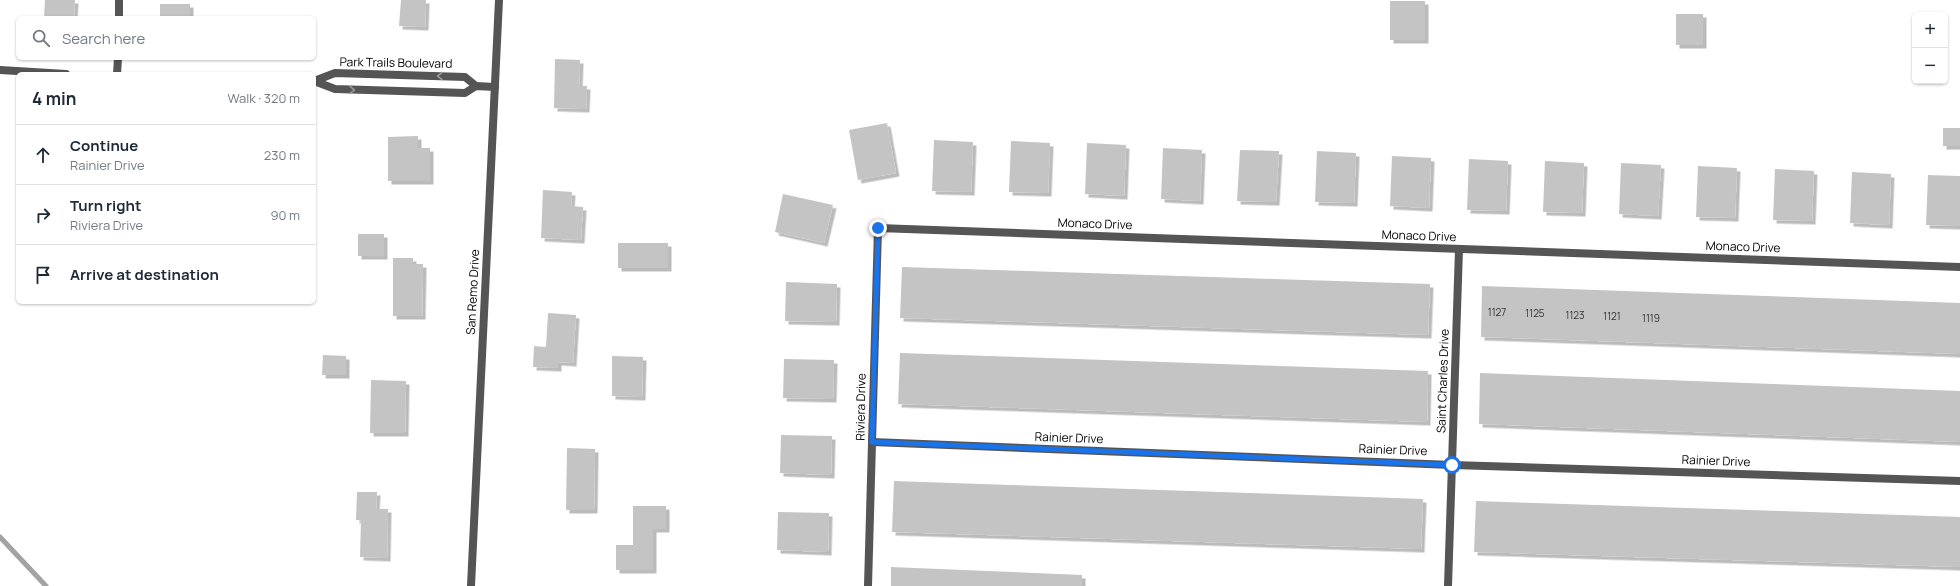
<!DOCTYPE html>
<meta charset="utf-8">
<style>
body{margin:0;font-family:Manrope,sans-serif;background:#f2f2f3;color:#1f2937}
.controls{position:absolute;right:12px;top:12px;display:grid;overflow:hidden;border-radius:6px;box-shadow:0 1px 3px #0004}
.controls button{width:36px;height:36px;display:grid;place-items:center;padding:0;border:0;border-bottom:1px solid #e0e1e3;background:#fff;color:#1f2937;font:20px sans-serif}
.stop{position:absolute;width:12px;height:12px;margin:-9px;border:3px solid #1a73e8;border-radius:50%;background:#fff}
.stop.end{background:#1a73e8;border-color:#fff;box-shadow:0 1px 4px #0008}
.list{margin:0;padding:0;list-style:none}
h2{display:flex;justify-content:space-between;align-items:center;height:52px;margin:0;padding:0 16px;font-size:17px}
h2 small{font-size:13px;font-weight:400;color:#747a83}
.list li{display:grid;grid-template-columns:26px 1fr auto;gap:12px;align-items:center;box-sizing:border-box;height:60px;padding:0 16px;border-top:1px solid #e0e1e3}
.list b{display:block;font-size:15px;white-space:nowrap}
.list p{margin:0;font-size:13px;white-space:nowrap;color:#747a83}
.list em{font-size:13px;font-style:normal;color:#747a83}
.icon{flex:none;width:22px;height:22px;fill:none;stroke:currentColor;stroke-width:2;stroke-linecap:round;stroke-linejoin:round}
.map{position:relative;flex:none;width:1960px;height:586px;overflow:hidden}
.search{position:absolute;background:#fff;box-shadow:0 1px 3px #0004;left:16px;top:16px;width:300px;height:44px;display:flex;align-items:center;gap:10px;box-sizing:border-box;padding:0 14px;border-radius:6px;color:#747a83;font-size:15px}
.panel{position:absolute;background:#fff;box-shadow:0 1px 3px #0004;left:16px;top:72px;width:300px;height:232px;border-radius:6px}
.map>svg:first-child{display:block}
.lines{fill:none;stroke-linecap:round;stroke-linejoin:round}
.stream{stroke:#a3a3a3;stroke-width:5}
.building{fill:#c4c4c4;filter:url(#shadow)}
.minor{stroke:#555;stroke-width:8}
.oneway{stroke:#999}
.route{stroke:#1a73e8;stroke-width:5}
.labels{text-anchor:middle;stroke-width:3.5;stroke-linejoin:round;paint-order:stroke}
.number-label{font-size:10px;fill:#313131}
.street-label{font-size:12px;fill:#000;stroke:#fff}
</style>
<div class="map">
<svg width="1960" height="586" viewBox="0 0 1960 586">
<defs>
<filter id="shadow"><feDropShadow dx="3.5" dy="3.5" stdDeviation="0" flood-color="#0004"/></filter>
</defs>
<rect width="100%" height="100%" fill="#fff"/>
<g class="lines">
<path class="stream" d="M 0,537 L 46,586"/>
</g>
<g class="building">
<path d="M 45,0 L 75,0 L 74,18 L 44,18 Z"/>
<path d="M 401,0 L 426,0 L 425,27 L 399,26 Z"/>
<rect x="1390" y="1" width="35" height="39"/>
<rect x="160" y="4" width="30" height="14"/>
<rect x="1676" y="14" width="27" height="31"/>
<path d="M 555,59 L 580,60 L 579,86 L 587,86 L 586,109 L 554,108 Z"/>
<path d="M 887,123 L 896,173 L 858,180 L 849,130 Z"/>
<rect x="1943" y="128" width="17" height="18"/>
<path d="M 418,136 L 418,148 L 430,148 L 430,181 L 388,181 L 388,137 Z"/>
<path d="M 934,140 L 973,142 L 971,192 L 932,191 Z"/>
<path d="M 1011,141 L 1050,143 L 1048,193 L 1009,192 Z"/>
<path d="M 1087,143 L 1126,145 L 1124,196 L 1085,194 Z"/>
<path d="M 1163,148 L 1202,150 L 1200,201 L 1161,199 Z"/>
<path d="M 1240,150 L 1279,151 L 1276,202 L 1237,201 Z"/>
<path d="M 1317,151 L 1356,153 L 1354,203 L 1315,202 Z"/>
<path d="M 1392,156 L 1431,158 L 1429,208 L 1390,206 Z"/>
<path d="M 1469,159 L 1508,161 L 1506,211 L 1467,210 Z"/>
<path d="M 1545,161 L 1584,163 L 1582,213 L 1543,212 Z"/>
<path d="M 1621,163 L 1661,165 L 1658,216 L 1619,214 Z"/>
<path d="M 1698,166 L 1737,168 L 1735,218 L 1696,217 Z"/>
<path d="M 1775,169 L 1814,171 L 1812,221 L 1773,220 Z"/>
<path d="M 1852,172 L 1891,174 L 1889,225 L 1850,223 Z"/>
<path d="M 1928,175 L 1960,176 L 1960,226 L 1926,225 Z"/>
<path d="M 543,190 L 572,192 L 571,206 L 583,207 L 581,240 L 541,238 Z"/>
<path d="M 783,194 L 833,205 L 824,243 L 775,232 Z"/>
<rect x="358" y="234" width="26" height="22"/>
<rect x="618" y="243" width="50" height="25"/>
<path d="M 393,258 L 413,258 L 413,264 L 423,264 L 422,316 L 393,316 Z"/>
<path d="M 902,267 L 1430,284 L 1428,335 L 900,318 Z"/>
<path d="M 786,282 L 837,284 L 836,322 L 785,321 Z"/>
<path d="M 1482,286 L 1960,303 L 1960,354 L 1481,337 Z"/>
<path d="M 548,313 L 576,315 L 573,363 L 558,362 L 558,368 L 533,367 L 534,346 L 546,347 Z"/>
<path d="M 900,353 L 1428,371 L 1427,422 L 898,404 Z"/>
<path d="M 323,355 L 346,356 L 346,375 L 322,375 Z"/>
<path d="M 612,356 L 643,357 L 642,397 L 612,396 Z"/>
<path d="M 784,359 L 834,360 L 833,399 L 783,398 Z"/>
<path d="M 1480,373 L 1960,391 L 1960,442 L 1479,424 Z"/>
<path d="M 371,380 L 406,381 L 405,433 L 370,433 Z"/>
<path d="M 781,435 L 832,436 L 831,475 L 780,473 Z"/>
<path d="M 567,448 L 595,449 L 594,510 L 566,510 Z"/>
<path d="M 894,481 L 1423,499 L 1421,549 L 892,532 Z"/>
<path d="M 357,492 L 377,492 L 376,509 L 388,509 L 387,558 L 360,557 L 361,520 L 356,520 Z"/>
<path d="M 1476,501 L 1960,517 L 1960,567 L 1474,552 Z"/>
<path d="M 633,506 L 666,506 L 666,529 L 653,529 L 653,570 L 616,570 L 616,545 L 633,545 Z"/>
<path d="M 778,512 L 829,513 L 828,552 L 777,550 Z"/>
<path d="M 891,567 L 1082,575 L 1082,586 L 891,586 Z"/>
</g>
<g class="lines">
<g class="minor">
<path d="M 119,18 L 119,0"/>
<path d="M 0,70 L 66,74"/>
<path d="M 117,74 L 118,58"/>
<path d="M 314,81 L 335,89 L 465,93 L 476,86 L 495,87"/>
<path d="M 314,81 L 335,73 L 465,77 L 476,86"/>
<path d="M 872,442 L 1452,465 L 1960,481"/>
<path d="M 471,586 L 499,0"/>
<path d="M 868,586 L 878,228 L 1960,267"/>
<path d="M 1448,586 L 1459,249"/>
</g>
</g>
<defs><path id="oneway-chevron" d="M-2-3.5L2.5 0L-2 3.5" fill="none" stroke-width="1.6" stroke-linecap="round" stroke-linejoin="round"/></defs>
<g class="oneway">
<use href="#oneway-chevron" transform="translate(440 76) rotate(-178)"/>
<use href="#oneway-chevron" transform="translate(352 90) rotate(2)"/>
</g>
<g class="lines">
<path class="route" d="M 878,228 L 872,442 L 1452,465"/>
</g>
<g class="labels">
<g class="number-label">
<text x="1497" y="316">1127</text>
<text x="1535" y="317">1125</text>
<text x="1575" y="319">1123</text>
<text x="1612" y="320">1121</text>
<text x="1651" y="322">1119</text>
</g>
<g class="street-label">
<text transform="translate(396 63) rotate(1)" y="4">Park Trails Boulevard</text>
<text transform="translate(1095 224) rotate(2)" y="4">Monaco Drive</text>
<text transform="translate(1419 236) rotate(2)" y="4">Monaco Drive</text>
<text transform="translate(1743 247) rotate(2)" y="4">Monaco Drive</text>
<text transform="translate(473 292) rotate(-87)" y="4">San Remo Drive</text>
<text transform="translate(1443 381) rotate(-88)" y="4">Saint Charles Drive</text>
<text transform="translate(861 407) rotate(-89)" y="4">Riviera Drive</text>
<text transform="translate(1069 438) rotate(2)" y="4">Rainier Drive</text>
<text transform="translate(1393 450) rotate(2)" y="4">Rainier Drive</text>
<text transform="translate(1716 461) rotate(2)" y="4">Rainier Drive</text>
</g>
</g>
</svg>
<div class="controls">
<button>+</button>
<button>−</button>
</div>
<div class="stop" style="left:1452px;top:465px"></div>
<div class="stop end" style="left:878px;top:228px"></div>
<div class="search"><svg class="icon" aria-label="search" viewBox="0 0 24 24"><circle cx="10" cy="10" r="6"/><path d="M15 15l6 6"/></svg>Search here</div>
<section class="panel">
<h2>4 min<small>Walk · 320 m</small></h2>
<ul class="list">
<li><svg class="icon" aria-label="ahead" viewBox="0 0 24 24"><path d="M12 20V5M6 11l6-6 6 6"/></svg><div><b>Continue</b><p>Rainier Drive</p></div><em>230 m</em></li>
<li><svg class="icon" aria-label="right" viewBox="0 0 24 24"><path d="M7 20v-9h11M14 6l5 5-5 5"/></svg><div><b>Turn right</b><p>Riviera Drive</p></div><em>90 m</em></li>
<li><svg class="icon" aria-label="arrive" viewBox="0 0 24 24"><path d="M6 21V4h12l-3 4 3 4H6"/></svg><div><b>Arrive at destination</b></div></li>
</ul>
</section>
</div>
